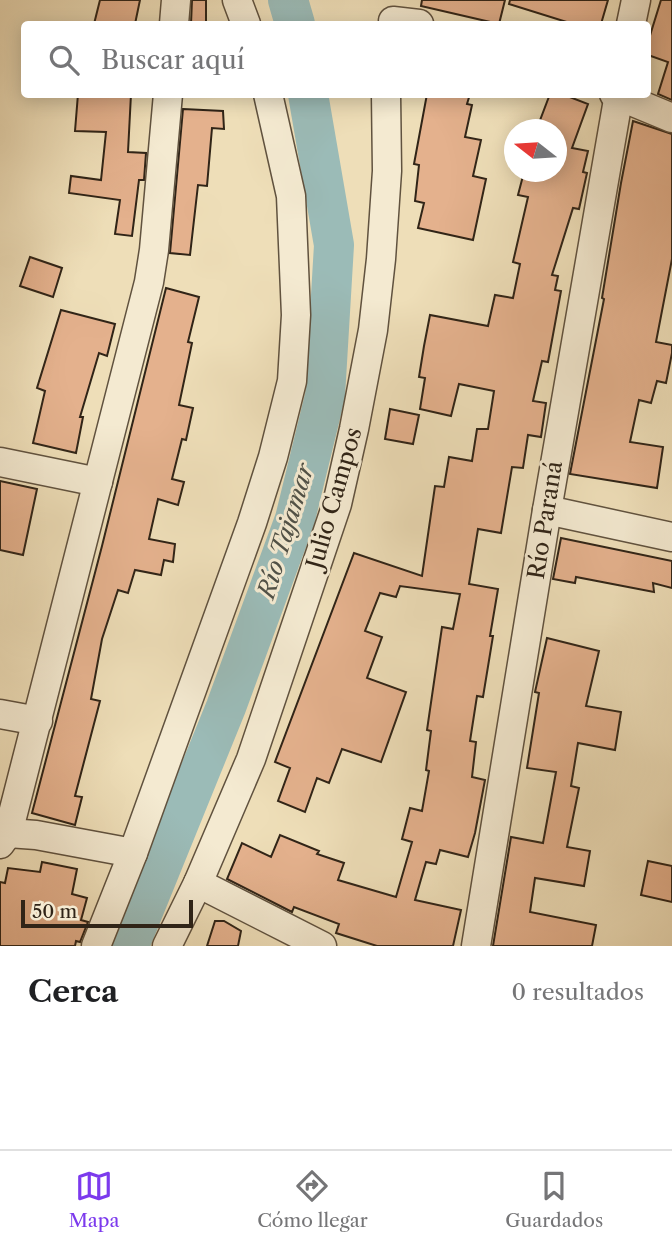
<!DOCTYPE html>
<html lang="es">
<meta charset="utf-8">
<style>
body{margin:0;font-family:"Libre Caslon Text",serif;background:#f6f6f6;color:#202124}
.compass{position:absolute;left:504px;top:119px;width:63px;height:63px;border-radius:50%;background:#fff;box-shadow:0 4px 18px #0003;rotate:287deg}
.scale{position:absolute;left:21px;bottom:18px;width:172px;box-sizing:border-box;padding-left:7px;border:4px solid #302417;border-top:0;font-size:19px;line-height:24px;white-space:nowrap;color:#302417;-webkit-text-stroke:5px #f4ead1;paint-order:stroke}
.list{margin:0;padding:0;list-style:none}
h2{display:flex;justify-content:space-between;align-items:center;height:91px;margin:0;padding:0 28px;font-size:30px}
h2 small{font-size:23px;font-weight:400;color:#757577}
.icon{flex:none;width:38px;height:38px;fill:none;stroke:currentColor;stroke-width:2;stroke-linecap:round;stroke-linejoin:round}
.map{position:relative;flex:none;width:672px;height:946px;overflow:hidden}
.search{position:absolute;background:#fff;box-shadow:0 4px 18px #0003;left:21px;right:21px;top:21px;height:77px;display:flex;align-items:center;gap:18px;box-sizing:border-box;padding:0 24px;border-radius:7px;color:#757577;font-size:26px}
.sheet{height:203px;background:#fff}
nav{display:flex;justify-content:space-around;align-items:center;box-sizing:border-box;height:98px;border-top:2px solid #e0e0e0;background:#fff;font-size:19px;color:#757577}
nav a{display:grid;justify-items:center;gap:4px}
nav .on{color:#7c3aed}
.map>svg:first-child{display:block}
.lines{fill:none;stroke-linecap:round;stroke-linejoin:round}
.river{stroke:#9bbbb7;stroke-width:40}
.building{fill:#e4b18d;stroke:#302417;stroke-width:2}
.minor-casing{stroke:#60523f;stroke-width:31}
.minor{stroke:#f4ead1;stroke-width:28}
.labels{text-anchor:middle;stroke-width:6;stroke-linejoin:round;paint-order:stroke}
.street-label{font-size:23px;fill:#302417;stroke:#f4ead1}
.water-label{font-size:24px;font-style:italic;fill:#505147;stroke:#f4ead1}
</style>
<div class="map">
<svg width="672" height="946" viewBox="0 0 672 946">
<rect width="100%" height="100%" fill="#eedeb8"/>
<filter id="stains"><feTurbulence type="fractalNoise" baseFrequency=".00286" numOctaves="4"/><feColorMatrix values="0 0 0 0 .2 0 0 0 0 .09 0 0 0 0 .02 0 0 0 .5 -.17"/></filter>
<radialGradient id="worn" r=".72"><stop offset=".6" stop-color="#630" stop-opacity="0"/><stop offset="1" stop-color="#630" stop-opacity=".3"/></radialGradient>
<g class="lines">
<g class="river">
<path d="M 288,0 L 295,24"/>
<path d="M 129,946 L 226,707 L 295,519 L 325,396 L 334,245 L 308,94"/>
</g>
</g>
<g class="building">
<path d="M 100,0 L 140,0 L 135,24 L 94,24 Z"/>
<path d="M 192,0 L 206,0 L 206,24 L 191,24 Z"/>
<path d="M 422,0 L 505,0 L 499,24 L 421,6 Z"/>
<path d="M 510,0 L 608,0 L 601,24 L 573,24 L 509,4 Z"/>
<path d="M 661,0 L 672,0 L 672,100 L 658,94 L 668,62 L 648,55 L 648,42 Z"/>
<path d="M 78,94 L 131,94 L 128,152 L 146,153 L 144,180 L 139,180 L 132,236 L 115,234 L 120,200 L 69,193 L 71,176 L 101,180 L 106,132 L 75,131 Z"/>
<path d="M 427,94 L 470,94 L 467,104 L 472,105 L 465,137 L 481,140 L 473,176 L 486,179 L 473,240 L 418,228 L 424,203 L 415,201 L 419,165 L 414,164 Z"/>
<path d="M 550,94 L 562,94 L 588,104 L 572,148 L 588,151 L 583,172 L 587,173 L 579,209 L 573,208 L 552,275 L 558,276 L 555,290 L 561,291 L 548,362 L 542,361 L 533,401 L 546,403 L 541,437 L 528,435 L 523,468 L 512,467 L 501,533 L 478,529 L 469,584 L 498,589 L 490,636 L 493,636 L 483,697 L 477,696 L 470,741 L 476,742 L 472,777 L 485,780 L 475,833 L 468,857 L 440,850 L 436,864 L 426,862 L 415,900 L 461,910 L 453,946 L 377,946 L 336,933 L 339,924 L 294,907 L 292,912 L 227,879 L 242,843 L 271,857 L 280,835 L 319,851 L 317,854 L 344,863 L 338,880 L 396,897 L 412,842 L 402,839 L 410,808 L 422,811 L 429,771 L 426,770 L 431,731 L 427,730 L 442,627 L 453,629 L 460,594 L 400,586 L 396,597 L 380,593 L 365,631 L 382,637 L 367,678 L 406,692 L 381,762 L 342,749 L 329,783 L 317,778 L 305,812 L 278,801 L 290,768 L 275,762 L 354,553 L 422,576 L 435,486 L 444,487 L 449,457 L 472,461 L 477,429 L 488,429 L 494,391 L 459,384 L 451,416 L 420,409 L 425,378 L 419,377 L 424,346 L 430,315 L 488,326 L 495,295 L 513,298 L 520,264 L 513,262 L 528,197 L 518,195 L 524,172 L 556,172 L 556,130 L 539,123 Z"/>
<path d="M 183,109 L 223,111 L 224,129 L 212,128 L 207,186 L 198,185 L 190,255 L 170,253 Z"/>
<path d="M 633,121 L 672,134 L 672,259 L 656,342 L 672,345 L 672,353 L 666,383 L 657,381 L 651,403 L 639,400 L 630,442 L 663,447 L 657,488 L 570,474 L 604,299 L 602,298 L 621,183 Z"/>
<path d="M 30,257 L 62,268 L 53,297 L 20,286 Z"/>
<path d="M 166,288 L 199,297 L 188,342 L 192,343 L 179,405 L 193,408 L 186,440 L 182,439 L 172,479 L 184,482 L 178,505 L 158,499 L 149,539 L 175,544 L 173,562 L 164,560 L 161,575 L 135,570 L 128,593 L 118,590 L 102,639 L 91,699 L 100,701 L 75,796 L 82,797 L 75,825 L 32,813 L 102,546 Z"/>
<path d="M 61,310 L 115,324 L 107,356 L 99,353 L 80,417 L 83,417 L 76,453 L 33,443 L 45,391 L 37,388 Z"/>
<path d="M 390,409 L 419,415 L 413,444 L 385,439 Z"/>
<path d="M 0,481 L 37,489 L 23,555 L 0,550 Z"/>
<path d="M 561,538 L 672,561 L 672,588 L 653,583 L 654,592 L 576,577 L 575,583 L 553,579 Z"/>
<path d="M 547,638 L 599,651 L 586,706 L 621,712 L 615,750 L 578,743 L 571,786 L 579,788 L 567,847 L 590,851 L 584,886 L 535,878 L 530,912 L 596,925 L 592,946 L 493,946 L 511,837 L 543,843 L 556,772 L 527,768 L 539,693 L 535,692 Z"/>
<path d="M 648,861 L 672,866 L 672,902 L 641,895 Z"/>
<path d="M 42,862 L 77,869 L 72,894 L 87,898 L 81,920 L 88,922 L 80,942 L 76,941 L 75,946 L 0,946 L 0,882 L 5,883 L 8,868 L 40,872 Z"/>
<path d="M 215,921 L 224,921 L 241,931 L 238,946 L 207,946 Z"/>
</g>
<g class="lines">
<g class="minor-casing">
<g id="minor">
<path d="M 237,0 L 246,24"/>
<path d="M 393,21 L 419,24"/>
<path d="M 174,24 L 176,0"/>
<path d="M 631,24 L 636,0"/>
<path d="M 614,94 L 672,118"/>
<path d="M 0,462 L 98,482"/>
<path d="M 547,510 L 672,537"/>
<path d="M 0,714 L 38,721"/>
<path d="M 8,833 L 36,835 L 133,853"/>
<path d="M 0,844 L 8,833 L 149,282 L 154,250 L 168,94"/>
<path d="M 198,883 L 322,946"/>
<path d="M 96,946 L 133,853 L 252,523 L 273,457 L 292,381 L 296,315 L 291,196 L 268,94"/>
<path d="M 167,946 L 198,883 L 251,759 L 337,504 L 354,429 L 373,330 L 381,259 L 387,171 L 386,94"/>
<path d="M 476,946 L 547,510 L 619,94"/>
</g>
</g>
<use href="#minor" class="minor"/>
</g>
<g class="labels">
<g class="street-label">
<text transform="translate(334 498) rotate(-74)" y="8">Julio Campos</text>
<text transform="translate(545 520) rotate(-81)" y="8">Río Paraná</text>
</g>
<g class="water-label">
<text transform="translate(286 531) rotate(-73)" y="8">Río Tajamar</text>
</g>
</g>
<rect width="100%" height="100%" filter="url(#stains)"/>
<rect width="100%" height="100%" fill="url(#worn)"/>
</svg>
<svg class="compass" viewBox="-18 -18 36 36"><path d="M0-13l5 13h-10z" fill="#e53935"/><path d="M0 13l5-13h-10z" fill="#757577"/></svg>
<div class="scale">50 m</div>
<div class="search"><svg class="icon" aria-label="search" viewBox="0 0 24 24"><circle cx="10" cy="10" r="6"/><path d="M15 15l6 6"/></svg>Buscar aquí</div>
</div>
<section class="sheet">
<h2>Cerca<small>0 resultados</small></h2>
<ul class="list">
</ul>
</section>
<nav>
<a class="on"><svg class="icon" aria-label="map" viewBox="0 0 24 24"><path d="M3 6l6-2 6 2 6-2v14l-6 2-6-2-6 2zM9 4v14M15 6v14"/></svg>Mapa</a>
<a><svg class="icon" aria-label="directions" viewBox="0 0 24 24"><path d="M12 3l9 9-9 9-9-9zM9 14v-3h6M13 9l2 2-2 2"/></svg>Cómo llegar</a>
<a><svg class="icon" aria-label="saved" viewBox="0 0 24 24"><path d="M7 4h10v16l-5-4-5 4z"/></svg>Guardados</a>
</nav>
